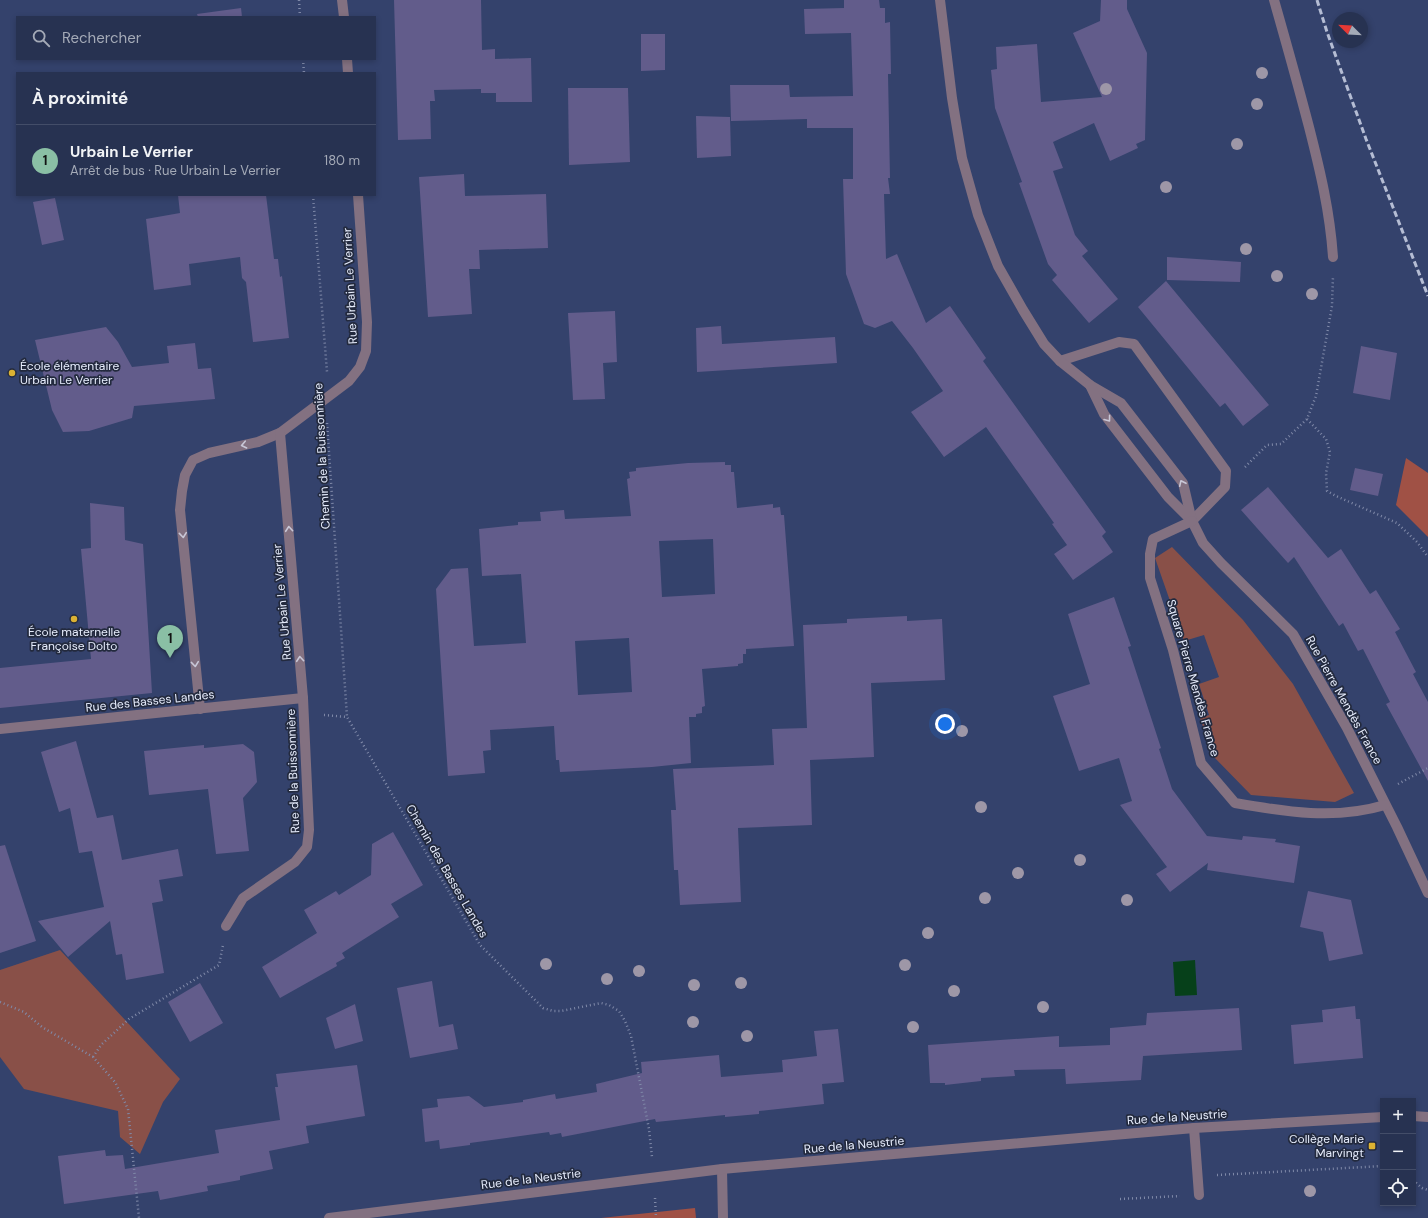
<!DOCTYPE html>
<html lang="fr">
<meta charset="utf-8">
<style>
body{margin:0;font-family:"DM Sans",sans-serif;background:#333e5b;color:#f1f3f6}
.controls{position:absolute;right:12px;bottom:12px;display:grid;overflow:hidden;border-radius:0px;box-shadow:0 2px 6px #0003}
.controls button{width:36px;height:36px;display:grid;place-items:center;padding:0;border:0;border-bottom:1px solid #434d68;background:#273251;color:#f1f3f6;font:20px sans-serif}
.compass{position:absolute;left:1332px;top:12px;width:36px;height:36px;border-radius:50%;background:#273251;box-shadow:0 2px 6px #0003;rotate:294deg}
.you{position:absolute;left:945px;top:724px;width:14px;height:14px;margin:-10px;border:3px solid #fff;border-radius:50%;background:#1a73e8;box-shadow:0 0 0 6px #1a73e833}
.badge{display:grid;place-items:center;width:26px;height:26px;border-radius:50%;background:#8abfa5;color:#111;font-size:13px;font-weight:700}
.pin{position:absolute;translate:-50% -33px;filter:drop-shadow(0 1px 2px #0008)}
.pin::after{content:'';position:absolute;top:21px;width:14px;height:12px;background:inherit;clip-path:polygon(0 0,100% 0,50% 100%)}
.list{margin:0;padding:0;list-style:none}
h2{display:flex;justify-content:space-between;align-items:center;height:52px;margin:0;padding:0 16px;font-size:17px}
h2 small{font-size:13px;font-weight:400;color:#a4aab7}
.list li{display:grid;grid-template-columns:26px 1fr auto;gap:12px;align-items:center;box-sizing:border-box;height:72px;padding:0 16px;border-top:1px solid #434d68}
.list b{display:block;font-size:15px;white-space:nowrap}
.list p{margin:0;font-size:13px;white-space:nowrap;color:#a4aab7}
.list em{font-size:13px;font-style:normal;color:#a4aab7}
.icon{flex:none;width:22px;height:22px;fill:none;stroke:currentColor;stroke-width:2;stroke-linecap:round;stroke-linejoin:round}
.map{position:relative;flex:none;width:1428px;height:1218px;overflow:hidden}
.search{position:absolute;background:#273251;box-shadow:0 2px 6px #0003;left:16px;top:16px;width:360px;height:44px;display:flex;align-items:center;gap:10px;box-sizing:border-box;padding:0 14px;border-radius:0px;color:#a4aab7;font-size:15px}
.panel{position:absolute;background:#273251;box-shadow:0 2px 6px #0003;left:16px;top:72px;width:360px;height:124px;border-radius:0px}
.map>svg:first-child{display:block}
.green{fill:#895048}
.forest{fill:#a05145}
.water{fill:#06401a}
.building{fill:#625c8b;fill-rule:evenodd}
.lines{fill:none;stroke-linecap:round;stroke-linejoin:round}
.path{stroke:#808aa9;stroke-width:2.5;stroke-dasharray:1 3;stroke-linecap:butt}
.lane{stroke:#837181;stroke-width:10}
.street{stroke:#837181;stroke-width:10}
.rail{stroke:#b5bdd4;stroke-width:3;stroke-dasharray:6 3;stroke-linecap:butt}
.tree{fill:#9e97a7}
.oneway{stroke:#c8c7d7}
.poi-dot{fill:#dcb233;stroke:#232a3e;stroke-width:1.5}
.labels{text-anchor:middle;stroke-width:3.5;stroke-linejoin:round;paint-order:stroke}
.street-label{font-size:12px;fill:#e6ecfc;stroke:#232a3e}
.poi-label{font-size:12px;fill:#e6ecfc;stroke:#232a3e;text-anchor:start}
</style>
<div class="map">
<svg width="1428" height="1218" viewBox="0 0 1428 1218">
<rect width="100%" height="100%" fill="#34426c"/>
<g class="green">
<path d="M 1172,547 L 1243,620 L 1293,684 L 1354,793 L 1335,802 L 1251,795 L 1213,756 L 1200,718 L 1209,715 L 1199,684 L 1219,677 L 1204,635 L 1184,641 L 1155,558 Z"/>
<path d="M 60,950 L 180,1079 L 163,1102 L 140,1154 L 120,1137 L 118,1111 L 24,1089 L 0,1057 L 0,970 Z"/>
</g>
<g class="forest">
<path d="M 1406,458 L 1428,473 L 1428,537 L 1396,505 Z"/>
<path d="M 695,1208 L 696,1218 L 601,1218 Z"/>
</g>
<path class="water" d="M 1195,960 L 1197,995 L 1175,996 L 1173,962 Z"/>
<g class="building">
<path d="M 394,0 L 481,0 L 482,50 L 495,49 L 495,59 L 531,58 L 532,102 L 496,102 L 496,93 L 481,93 L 481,89 L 434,90 L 435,101 L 430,101 L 431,139 L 398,140 Z"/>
<path d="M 844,0 L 879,0 L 880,8 L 885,8 L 885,23 L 890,22 L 891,74 L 888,74 L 890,178 L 888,178 L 890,194 L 884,194 L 886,259 L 897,254 L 926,323 L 950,306 L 986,358 L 983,361 L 1106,532 L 1102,536 L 1113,552 L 1073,580 L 1054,554 L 1067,545 L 1052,524 L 1054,523 L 986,427 L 944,457 L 911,412 L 943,391 L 913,348 L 892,321 L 875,328 L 864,324 L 846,274 L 843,179 L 853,179 L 853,128 L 807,128 L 807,119 L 731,121 L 730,85 L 789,85 L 790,97 L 853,96 L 851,33 L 805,34 L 804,9 L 844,8 Z"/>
<path d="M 1101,0 L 1127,0 L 1127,9 L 1147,53 L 1145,140 L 1136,144 L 1138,148 L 1110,161 L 1094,123 L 1053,142 L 1063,168 L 1053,171 L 1075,235 L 1088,251 L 1082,256 L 1118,299 L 1089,323 L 1052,280 L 1057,275 L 1048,264 L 1019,183 L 1022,182 L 995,108 L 991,70 L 997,69 L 996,47 L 1037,44 L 1041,102 L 1102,97 L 1073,33 L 1100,21 Z"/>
<path d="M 241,8 L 242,17 L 198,17 L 197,14 Z"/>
<path d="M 641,34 L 665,34 L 665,70 L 641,71 Z"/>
<path d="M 568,88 L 628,88 L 630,162 L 569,165 Z"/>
<path d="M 696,116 L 730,117 L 731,156 L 697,158 Z"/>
<path d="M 464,174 L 465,196 L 546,194 L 548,248 L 479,250 L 480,269 L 469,269 L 472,314 L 428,317 L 419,177 Z"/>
<path d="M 178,195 L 266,195 L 274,259 L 278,259 L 280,277 L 282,276 L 289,338 L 253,342 L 246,282 L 242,278 L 240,257 L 189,264 L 191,285 L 154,290 L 146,219 L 180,213 Z"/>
<path d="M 55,198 L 64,240 L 42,245 L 33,202 Z"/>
<path d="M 1167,257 L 1241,262 L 1240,282 L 1167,280 Z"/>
<path d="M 1166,281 L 1269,405 L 1243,426 L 1225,403 L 1220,407 L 1138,307 Z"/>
<path d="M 615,311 L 617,362 L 603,363 L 605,399 L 573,400 L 568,313 Z"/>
<path d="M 721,326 L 722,344 L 835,337 L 837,363 L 697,372 L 696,328 Z"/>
<path d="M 106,327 L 118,342 L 132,367 L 169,363 L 167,346 L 195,343 L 198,369 L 211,368 L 215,399 L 134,406 L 132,418 L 89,431 L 63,432 L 52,410 L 35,340 Z"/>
<path d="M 1361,346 L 1397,353 L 1390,400 L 1353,393 Z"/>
<path d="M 725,462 L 725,465 L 731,465 L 731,472 L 734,472 L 737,508 L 773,504 L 773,508 L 780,507 L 781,515 L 784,515 L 794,646 L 746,649 L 746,654 L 743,654 L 743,663 L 738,664 L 738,666 L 702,669 L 705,706 L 702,707 L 702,713 L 696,714 L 696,717 L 689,717 L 691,763 L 652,767 L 560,772 L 559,760 L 556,760 L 554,726 L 490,730 L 491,750 L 483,751 L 485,773 L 448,776 L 436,589 L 451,569 L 468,568 L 474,646 L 526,643 L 521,574 L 482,576 L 479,529 L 518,525 L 518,522 L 541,521 L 540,512 L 564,510 L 565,519 L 631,516 L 627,479 L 630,478 L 629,472 L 636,471 L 636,468 L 688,463 ZM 713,539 L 715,594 L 662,597 L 659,541 ZM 629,638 L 632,692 L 578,695 L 575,641 Z"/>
<path d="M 1355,468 L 1383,474 L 1378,496 L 1350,490 Z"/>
<path d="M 1268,487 L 1328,558 L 1341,549 L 1370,594 L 1376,590 L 1400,629 L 1395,632 L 1416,672 L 1413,674 L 1428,702 L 1428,781 L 1386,704 L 1390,702 L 1363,649 L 1358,651 L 1343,623 L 1339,626 L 1294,557 L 1288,563 L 1241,510 Z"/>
<path d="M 90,503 L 124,507 L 125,540 L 143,544 L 152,693 L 0,708 L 0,668 L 91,659 L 81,549 L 91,548 Z"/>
<path d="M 1114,597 L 1131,646 L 1128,647 L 1161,748 L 1159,749 L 1172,789 L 1207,836 L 1242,840 L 1243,836 L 1276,839 L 1275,842 L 1300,846 L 1294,883 L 1207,870 L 1208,863 L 1170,892 L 1156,874 L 1167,867 L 1120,805 L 1132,801 L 1119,758 L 1079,771 L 1053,696 L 1090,684 L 1068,614 Z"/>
<path d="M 907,616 L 907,621 L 942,619 L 945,680 L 871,683 L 874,757 L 810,760 L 812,825 L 738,828 L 741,902 L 680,905 L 678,870 L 674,870 L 671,810 L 676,810 L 673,769 L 774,765 L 772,729 L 807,728 L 803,625 L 847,623 L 847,619 Z"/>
<path d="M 76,741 L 97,818 L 113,815 L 122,860 L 178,849 L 183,876 L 159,880 L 163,901 L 152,903 L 164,973 L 126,980 L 122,954 L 116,955 L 110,921 L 68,957 L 38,921 L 104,907 L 92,851 L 79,853 L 70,808 L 59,812 L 41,752 Z"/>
<path d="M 243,744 L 254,752 L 257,782 L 243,798 L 249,851 L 216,854 L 208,789 L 149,795 L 144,751 L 204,745 L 204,748 Z"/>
<path d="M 393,832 L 423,885 L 391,904 L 399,917 L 342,953 L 345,958 L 336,963 L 337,966 L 280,998 L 262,967 L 317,933 L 304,910 L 336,891 L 339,895 L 371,875 L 372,844 Z"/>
<path d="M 5,845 L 36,941 L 0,953 L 0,846 Z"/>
<path d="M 1308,891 L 1351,900 L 1363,954 L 1329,961 L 1323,932 L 1300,927 Z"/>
<path d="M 432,981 L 439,1027 L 453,1024 L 458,1049 L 410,1058 L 397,988 Z"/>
<path d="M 200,983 L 223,1023 L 190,1042 L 168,1002 Z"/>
<path d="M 355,1004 L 363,1041 L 335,1049 L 326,1018 Z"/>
<path d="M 1355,1006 L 1356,1019 L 1360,1019 L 1363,1058 L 1294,1064 L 1291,1025 L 1323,1022 L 1322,1010 Z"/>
<path d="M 1239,1008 L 1242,1050 L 1143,1056 L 1141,1080 L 1066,1084 L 1065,1069 L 1014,1070 L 1015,1076 L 981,1078 L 981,1081 L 945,1085 L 945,1083 L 930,1083 L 928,1045 L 1059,1036 L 1059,1047 L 1110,1045 L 1110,1028 L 1146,1025 L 1147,1013 Z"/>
<path d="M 838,1029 L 844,1082 L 822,1084 L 824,1104 L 759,1111 L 759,1114 L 725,1117 L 725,1115 L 656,1122 L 655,1119 L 562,1137 L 561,1133 L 550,1135 L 549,1132 L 470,1143 L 470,1145 L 440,1149 L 439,1140 L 425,1142 L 422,1109 L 438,1107 L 437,1099 L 469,1096 L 484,1107 L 523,1102 L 523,1100 L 555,1094 L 556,1099 L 597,1092 L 596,1084 L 642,1073 L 641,1062 L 719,1055 L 721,1077 L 783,1072 L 782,1060 L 817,1056 L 814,1031 Z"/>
<path d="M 357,1065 L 365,1116 L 306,1126 L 309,1143 L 269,1151 L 273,1169 L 240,1176 L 240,1180 L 207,1186 L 208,1191 L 160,1200 L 158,1191 L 64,1204 L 58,1156 L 105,1150 L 106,1156 L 123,1155 L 125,1169 L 219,1153 L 215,1130 L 280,1120 L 275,1087 L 278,1087 L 276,1074 Z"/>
</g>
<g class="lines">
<g class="path">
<path d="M 299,0 L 300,17"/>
<path d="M 303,59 L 304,73"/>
<path d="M 313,195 L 327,372"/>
<path d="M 1307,419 L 1326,439 L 1330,452 L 1326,473 L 1327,491 L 1336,496 L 1397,523 L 1417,542 L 1428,557"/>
<path d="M 327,423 L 347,717"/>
<path d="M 1245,467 L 1267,445 L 1281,444 L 1307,419 L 1316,396 L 1332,306 L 1333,276"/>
<path d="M 324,715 L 347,717 L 480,945 L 543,1008 L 553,1011 L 561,1011 L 601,1003 L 609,1005 L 619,1011 L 625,1021 L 631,1036 L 649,1129 L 652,1157"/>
<path d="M 1398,784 L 1428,768"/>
<path d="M 0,1002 L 24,1012 L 42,1027 L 93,1057 L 115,1082 L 128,1109 L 139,1218"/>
<path d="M 93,1057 L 101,1045 L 129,1019 L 219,965 L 223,945"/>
<path d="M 1217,1175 L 1383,1166"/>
<path d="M 1413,1180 L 1422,1188 L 1428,1190"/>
<path d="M 655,1198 L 656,1218"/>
<path d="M 1120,1199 L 1180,1196"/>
</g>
<g class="lane">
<path d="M 1274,0 C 1286,42 1298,85 1309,127 C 1320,170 1330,212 1333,257"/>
<path d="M 1060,361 L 1119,342 L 1134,344 L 1226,471 L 1225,487 L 1192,521"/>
<path d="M 1194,1128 L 1199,1195"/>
<path d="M 722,1169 L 723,1218"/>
</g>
<g class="street">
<path d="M 342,0 L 344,17"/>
<path d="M 940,0 L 952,98 L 962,158 L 978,215 L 998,266 L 1023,310 L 1044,344 L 1060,361 L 1090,385 L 1121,403 L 1183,483 L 1192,521 L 1203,543 L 1221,563 L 1293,634 L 1347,728 L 1397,827 L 1428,893"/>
<path d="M 347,59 L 348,73"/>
<path d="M 1090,385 L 1104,414 L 1168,497 L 1192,521"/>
<path d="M 1192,521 L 1153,539 L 1150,554 L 1150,578 L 1173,650 L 1201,763 L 1235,803 C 1286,812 1335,820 1385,805"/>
<path d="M 200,709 L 180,510 L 182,491 L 185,475 L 193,460 L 209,453 L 258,442 L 280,433 L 349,381 L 360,367 L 366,351 L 367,322 L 358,195"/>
<path d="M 0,729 L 303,698"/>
<path d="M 226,926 L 243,898 L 295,862 L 307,847 L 309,830 L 303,698 L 280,433"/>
<path d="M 1413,1116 L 1428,1117"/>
<path d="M 329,1218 L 722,1169 L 1194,1128 L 1383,1117"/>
</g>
<path class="rail" d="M 1317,0 L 1327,32 L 1366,139 L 1428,296"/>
</g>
<g class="tree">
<circle cx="1262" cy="73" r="6"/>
<circle cx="1106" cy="89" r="6"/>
<circle cx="1257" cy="104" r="6"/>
<circle cx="1237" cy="144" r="6"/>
<circle cx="1166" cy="187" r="6"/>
<circle cx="1246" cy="249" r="6"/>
<circle cx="1277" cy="276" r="6"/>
<circle cx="1312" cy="294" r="6"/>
<circle cx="962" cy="731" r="6"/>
<circle cx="981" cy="807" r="6"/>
<circle cx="1080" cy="860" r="6"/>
<circle cx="1018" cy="873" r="6"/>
<circle cx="985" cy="898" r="6"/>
<circle cx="1127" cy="900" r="6"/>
<circle cx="928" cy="933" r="6"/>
<circle cx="546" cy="964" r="6"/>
<circle cx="905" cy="965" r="6"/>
<circle cx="639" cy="971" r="6"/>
<circle cx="607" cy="979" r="6"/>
<circle cx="741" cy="983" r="6"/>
<circle cx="694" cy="985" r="6"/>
<circle cx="954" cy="991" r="6"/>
<circle cx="1043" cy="1007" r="6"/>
<circle cx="693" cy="1022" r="6"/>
<circle cx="913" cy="1027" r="6"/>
<circle cx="747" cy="1036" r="6"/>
<circle cx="1310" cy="1191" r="6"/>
</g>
<defs><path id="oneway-chevron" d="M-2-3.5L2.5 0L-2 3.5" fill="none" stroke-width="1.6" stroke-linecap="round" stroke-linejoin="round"/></defs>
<g class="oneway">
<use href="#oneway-chevron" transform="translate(1108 419) rotate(53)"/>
<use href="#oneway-chevron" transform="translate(244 445) rotate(168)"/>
<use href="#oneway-chevron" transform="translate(1182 483) rotate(-115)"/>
<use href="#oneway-chevron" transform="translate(289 529) rotate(-95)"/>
<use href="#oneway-chevron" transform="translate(183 535) rotate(84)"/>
<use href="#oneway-chevron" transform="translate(300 659) rotate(-95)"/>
<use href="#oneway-chevron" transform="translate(195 664) rotate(84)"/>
</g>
<g class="poi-dot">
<circle cx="12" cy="373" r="4"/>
<circle cx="74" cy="619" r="4"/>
<rect x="1368" y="1142" width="8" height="8" rx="2"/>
</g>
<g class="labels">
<g class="street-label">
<text transform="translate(350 286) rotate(-93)" y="4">Rue Urbain Le Verrier</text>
<text transform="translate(322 456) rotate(-93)" y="4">Chemin de la Buissonnière</text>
<text transform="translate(282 602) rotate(-95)" y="4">Rue Urbain Le Verrier</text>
<text transform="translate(1193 678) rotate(74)" y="4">Square Pierre Mendès France</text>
<text transform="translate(1344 700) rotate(61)" y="4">Rue Pierre Mendès France</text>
<text transform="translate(150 701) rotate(-6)" y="4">Rue des Basses Landes</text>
<text transform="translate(293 771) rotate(-92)" y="4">Rue de la Buissonnière</text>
<text transform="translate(447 871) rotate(60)" y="4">Chemin des Basses Landes</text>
<text transform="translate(1177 1117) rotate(-4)" y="4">Rue de la Neustrie</text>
<text transform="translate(854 1145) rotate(-5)" y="4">Rue de la Neustrie</text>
<text transform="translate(531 1179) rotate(-7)" y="4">Rue de la Neustrie</text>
</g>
<g class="poi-label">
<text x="20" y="370">École élémentaire<tspan x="20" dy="14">Urbain Le Verrier</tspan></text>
<text x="74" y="636" text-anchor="middle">École maternelle<tspan x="74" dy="14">Françoise Dolto</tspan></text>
<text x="1364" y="1143" text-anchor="end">Collège Marie<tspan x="1364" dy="14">Marvingt</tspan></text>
</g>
</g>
</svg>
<div class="controls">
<button>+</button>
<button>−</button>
<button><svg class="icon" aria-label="locate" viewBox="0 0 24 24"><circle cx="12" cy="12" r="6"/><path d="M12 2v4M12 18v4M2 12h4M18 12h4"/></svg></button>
</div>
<svg class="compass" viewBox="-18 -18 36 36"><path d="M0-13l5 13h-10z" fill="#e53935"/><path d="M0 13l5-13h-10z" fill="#a4aab7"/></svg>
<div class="you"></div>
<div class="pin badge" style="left:170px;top:658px">1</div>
<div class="search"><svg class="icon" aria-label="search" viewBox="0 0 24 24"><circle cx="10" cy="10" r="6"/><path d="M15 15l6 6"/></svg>Rechercher</div>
<section class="panel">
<h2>À proximité<small></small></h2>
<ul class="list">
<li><span class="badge">1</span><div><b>Urbain Le Verrier</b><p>Arrêt de bus · Rue Urbain Le Verrier</p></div><em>180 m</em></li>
</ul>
</section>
</div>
